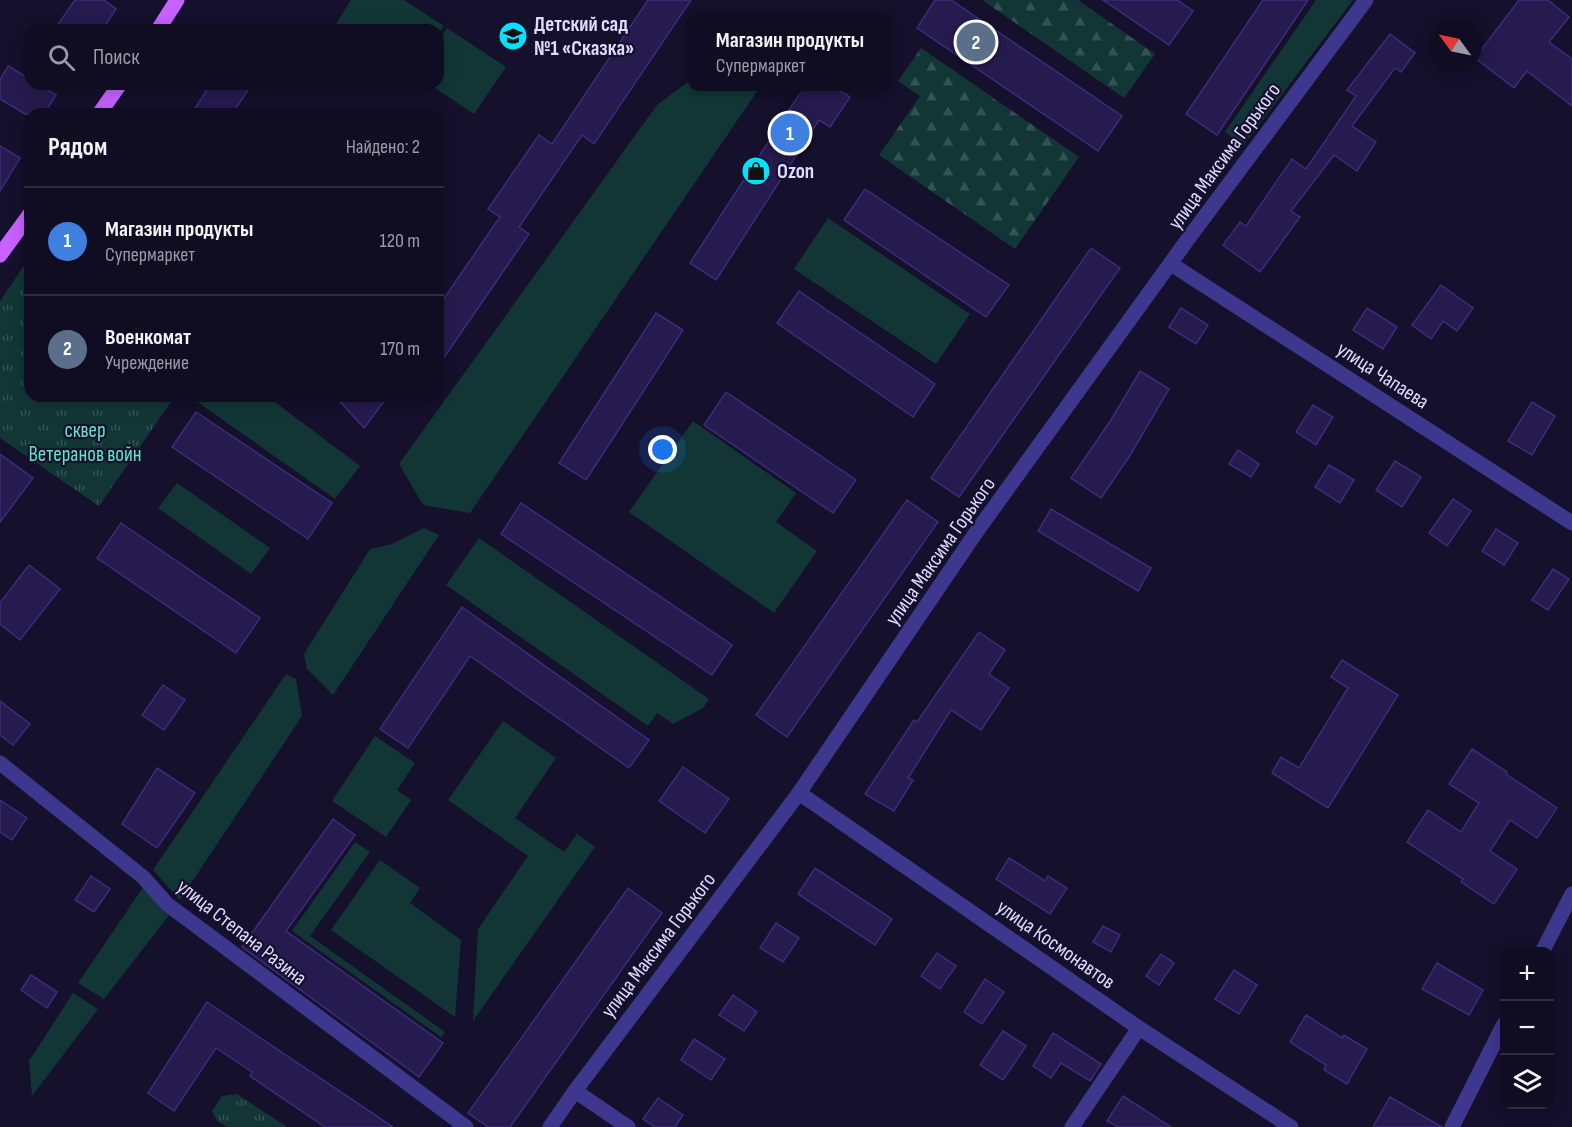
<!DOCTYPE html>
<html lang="ru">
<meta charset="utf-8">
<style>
body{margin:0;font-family:"Sofia Sans Condensed",sans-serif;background:#1e1a2e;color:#f1f3f6}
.controls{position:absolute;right:18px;bottom:18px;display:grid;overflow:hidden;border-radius:12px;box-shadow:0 3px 15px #0003}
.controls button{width:54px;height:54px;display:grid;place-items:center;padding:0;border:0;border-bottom:2px solid #302c3f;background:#100c21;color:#f1f3f6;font:30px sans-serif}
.compass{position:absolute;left:1428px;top:18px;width:54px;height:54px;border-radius:50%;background:#100c21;box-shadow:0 3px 15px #0003;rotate:303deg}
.you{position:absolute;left:663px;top:450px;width:21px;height:21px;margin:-15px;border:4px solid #fff;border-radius:50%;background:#1a73e8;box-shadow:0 0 0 9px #1a73e833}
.badge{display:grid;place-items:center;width:39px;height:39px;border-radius:50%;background:#0b8043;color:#fff;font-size:20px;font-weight:700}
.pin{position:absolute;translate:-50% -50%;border:3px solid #fff;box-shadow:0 2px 6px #0006}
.popup{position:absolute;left:688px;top:13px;width:204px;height:78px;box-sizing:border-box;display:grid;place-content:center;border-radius:12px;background:#100c21;filter:drop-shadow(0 2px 4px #0005);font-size:20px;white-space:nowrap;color:#9c9ba5}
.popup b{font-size:22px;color:#f1f3f6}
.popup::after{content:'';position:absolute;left:50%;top:100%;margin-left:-12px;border:12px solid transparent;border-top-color:#100c21}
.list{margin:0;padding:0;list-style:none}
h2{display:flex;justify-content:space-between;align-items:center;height:78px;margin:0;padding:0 24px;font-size:26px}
h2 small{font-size:20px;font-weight:400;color:#9c9ba5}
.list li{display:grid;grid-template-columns:39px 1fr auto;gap:18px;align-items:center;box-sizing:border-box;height:108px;padding:0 24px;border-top:2px solid #302c3f}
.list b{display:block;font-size:22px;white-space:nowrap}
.list p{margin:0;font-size:20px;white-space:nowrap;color:#9c9ba5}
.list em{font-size:20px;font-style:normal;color:#9c9ba5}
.icon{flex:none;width:33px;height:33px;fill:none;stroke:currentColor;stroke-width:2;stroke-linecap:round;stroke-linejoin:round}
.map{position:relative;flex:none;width:1572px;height:1127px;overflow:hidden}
.search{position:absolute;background:#100c21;box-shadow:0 3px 15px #0003;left:24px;top:24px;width:420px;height:66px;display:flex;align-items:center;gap:15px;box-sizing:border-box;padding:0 21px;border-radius:18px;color:#9c9ba5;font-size:22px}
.panel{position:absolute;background:#100c21;box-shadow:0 3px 15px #0003;left:24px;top:108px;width:420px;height:294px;border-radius:18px}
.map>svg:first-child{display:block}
.green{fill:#123636}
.forest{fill:url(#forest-firs)}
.park{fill:url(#park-tufts)}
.building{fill:#261b4e;stroke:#3d2b7b;stroke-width:1.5}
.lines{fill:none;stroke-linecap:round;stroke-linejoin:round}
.minor{stroke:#3d388d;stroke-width:15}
.major{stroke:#c861ff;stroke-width:15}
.labels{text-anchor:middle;stroke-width:4.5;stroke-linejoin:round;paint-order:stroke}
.poi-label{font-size:21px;font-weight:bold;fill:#dfdaff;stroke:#15102c;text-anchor:start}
.street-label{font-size:21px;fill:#dfdaff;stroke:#15102c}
.park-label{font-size:21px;fill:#5ee7c8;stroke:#15102c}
</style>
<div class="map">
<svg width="1572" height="1127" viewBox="0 0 1572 1127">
<defs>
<pattern id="forest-firs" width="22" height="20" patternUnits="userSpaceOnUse" patternTransform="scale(1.5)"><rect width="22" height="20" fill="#123636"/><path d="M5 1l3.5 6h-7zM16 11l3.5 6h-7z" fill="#345254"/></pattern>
<pattern id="park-tufts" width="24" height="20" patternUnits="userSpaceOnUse" patternTransform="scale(1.5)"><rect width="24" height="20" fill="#123636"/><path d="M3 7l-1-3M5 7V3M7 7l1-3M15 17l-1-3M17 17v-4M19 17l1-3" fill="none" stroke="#345254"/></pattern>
</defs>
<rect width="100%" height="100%" fill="#15102c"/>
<g class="green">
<path d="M 351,0 L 404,0 L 444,26 L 438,34 L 438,30 L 346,30 L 336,24 Z"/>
<path d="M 1316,0 L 1353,0 L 1243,146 L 1225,132 Z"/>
<path d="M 447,28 L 506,67 L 474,114 L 429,84 L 438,84 L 438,41 Z"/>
<path d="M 692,79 L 692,86 L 760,87 L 470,513 L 423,505 L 399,464 L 657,105 Z"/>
<path d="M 828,218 L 970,314 L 936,364 L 794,269 Z"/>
<path d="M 189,396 L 267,396 L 360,466 L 335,499 Z"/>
<path d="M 693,421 L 796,493 L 776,522 L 817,551 L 774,613 L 629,512 Z"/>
<path d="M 177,483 L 270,548 L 251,574 L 158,508 Z"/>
<path d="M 424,528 L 439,535 L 333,695 L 307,669 L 304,654 L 370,549 L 392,544 Z"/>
<path d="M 479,538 L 709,699 L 703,708 L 673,724 L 657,713 L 648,726 L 446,585 Z"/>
<path d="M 286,674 L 296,679 L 302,716 L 180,900 L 153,870 Z"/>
<path d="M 503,721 L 556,758 L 515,818 L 564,852 L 577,834 L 595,847 L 473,1021 L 478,929 L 528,856 L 448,800 Z"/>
<path d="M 375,736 L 415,763 L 397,790 L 411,800 L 386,837 L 332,801 Z"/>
<path d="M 355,842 L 370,852 L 310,936 L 445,1032 L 441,1037 L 292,931 Z"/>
<path d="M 380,860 L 420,888 L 410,903 L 461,940 L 455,1017 L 331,930 Z"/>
<path d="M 144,886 L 161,909 L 170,914 L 104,999 L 78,983 Z"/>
<path d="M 73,993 L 98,1009 L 32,1096 L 29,1061 Z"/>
</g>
<g class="forest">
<path d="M 982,0 L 1078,0 L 1155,54 L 1124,98 Z"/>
<path d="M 921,48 L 1079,157 L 1015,249 L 879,155 L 920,96 L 898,81 Z"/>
</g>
<g class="park">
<path d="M 30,257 L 30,396 L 175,396 L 99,506 L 0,438 L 0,301 Z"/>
<path d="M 237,1094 L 287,1127 L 227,1127 L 217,1121 L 212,1111 L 222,1096 Z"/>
</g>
<g class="building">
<path d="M 75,0 L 104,0 L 116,9 L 102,30 L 54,30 Z"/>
<path d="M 648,0 L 691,0 L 594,144 L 582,135 L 519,227 L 529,234 L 438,366 L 438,307 L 500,217 L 488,209 L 539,135 L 552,144 Z"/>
<path d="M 935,0 L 951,0 L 1122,116 L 1098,151 L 917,28 Z"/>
<path d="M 1103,0 L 1177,0 L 1193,11 L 1169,45 Z"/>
<path d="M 1263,0 L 1308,0 L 1217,135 L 1186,114 Z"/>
<path d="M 1519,0 L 1548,0 L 1569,17 L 1549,42 L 1572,59 L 1572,106 L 1527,71 L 1514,88 L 1475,58 Z"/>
<path d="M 1390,34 L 1415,53 L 1401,72 L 1395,68 L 1352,126 L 1376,142 L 1357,171 L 1334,155 L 1291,211 L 1300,217 L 1260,272 L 1223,245 L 1240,222 L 1246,226 L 1292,159 L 1306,169 L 1356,96 L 1347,90 Z"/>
<path d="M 8,66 L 30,79 L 30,84 L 38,84 L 56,95 L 44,114 L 25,114 L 0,99 L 0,80 Z"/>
<path d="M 211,84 L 252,84 L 232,114 L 191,114 Z"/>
<path d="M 804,87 L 834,87 L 850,97 L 830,127 L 819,120 L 716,280 L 690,263 Z"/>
<path d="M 0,146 L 20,158 L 0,191 Z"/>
<path d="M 865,189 L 1009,285 L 986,317 L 844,220 Z"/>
<path d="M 1091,248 L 1120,268 L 959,497 L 931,478 Z"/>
<path d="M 1441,285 L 1473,308 L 1457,331 L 1443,321 L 1431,339 L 1412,325 Z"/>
<path d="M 799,291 L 935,384 L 913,417 L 777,323 Z"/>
<path d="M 1181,308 L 1208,325 L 1196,344 L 1169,327 Z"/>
<path d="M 1367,308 L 1397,327 L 1383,349 L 1353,330 Z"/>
<path d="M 656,313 L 683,330 L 586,480 L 559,463 Z"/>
<path d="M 1140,371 L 1169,389 L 1129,457 L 1101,498 L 1071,478 L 1111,420 Z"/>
<path d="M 726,392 L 856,480 L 833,513 L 704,425 Z"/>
<path d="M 335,396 L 388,396 L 364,428 Z"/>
<path d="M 1532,402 L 1555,416 L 1532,455 L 1508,441 Z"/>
<path d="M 1313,405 L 1333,417 L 1316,445 L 1296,432 Z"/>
<path d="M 196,412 L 332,503 L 308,539 L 172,447 Z"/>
<path d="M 1238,450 L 1259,464 L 1251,477 L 1229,464 Z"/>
<path d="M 0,454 L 33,478 L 0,522 Z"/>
<path d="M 1395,461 L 1421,477 L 1402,507 L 1376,490 Z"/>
<path d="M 1329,465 L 1354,480 L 1340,503 L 1315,487 Z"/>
<path d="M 1453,499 L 1471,511 L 1447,546 L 1429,533 Z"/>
<path d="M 907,500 L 938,522 L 787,737 L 756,715 Z"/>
<path d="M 521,503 L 732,645 L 712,675 L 501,534 Z"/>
<path d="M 1051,509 L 1151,568 L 1138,591 L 1038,531 Z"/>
<path d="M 121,523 L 260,618 L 236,653 L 97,558 Z"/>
<path d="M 1496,529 L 1518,543 L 1504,565 L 1482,551 Z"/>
<path d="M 29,565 L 60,589 L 20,640 L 0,624 L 0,603 Z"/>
<path d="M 1553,569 L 1569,579 L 1548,610 L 1532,600 Z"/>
<path d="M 462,607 L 649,740 L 629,768 L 470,656 L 408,748 L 380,729 Z"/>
<path d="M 979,632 L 1005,650 L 989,674 L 1009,688 L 981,730 L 951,710 L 908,778 L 913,780 L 894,811 L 865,794 L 914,720 L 917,722 Z"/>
<path d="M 1342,660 L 1398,695 L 1328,808 L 1272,773 L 1281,757 L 1299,768 L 1348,688 L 1331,677 Z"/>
<path d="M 163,685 L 185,700 L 164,730 L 142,715 Z"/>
<path d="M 0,701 L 30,724 L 13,745 L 0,735 Z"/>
<path d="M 1472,749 L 1507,772 L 1506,774 L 1557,808 L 1537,838 L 1510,820 L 1490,851 L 1517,869 L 1494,904 L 1461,882 L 1463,879 L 1407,842 L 1428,810 L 1461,832 L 1479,803 L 1449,784 Z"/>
<path d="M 683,767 L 729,799 L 705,833 L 659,801 Z"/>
<path d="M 157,768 L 195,793 L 157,848 L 122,824 Z"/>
<path d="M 0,800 L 27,818 L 12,840 L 0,832 Z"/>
<path d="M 333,819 L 355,835 L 286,931 L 443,1043 L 419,1077 L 242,947 Z"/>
<path d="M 1009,858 L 1045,881 L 1048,876 L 1067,888 L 1050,914 L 996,879 Z"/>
<path d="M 815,868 L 892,919 L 875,945 L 798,894 Z"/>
<path d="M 91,876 L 110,889 L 94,912 L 75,900 Z"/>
<path d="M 628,888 L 662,913 L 510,1127 L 488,1127 L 468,1113 Z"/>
<path d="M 776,923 L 799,938 L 783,962 L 760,948 Z"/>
<path d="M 1103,926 L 1120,935 L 1111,952 L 1093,942 Z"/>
<path d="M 937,953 L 956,966 L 940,989 L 921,976 Z"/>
<path d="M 1161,954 L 1174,963 L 1159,985 L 1146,976 Z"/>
<path d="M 1437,963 L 1483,990 L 1469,1015 L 1422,989 Z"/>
<path d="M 1234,970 L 1257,985 L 1239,1014 L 1215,999 Z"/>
<path d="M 31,975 L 57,992 L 47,1008 L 21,990 Z"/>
<path d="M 985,979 L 1004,992 L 982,1024 L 964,1012 Z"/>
<path d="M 733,995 L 757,1012 L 744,1031 L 719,1015 Z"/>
<path d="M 207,1002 L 393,1127 L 325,1127 L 250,1076 L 252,1072 L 216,1048 L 174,1111 L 148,1093 Z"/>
<path d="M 1306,1015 L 1342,1038 L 1344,1035 L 1367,1049 L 1347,1084 L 1324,1070 L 1326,1065 L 1290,1042 Z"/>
<path d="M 1003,1031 L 1026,1046 L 1003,1080 L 980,1065 Z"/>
<path d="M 1053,1033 L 1101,1064 L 1090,1081 L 1061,1063 L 1051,1078 L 1033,1066 Z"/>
<path d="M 694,1039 L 725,1059 L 711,1080 L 681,1060 Z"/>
<path d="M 1123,1096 L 1171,1127 L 1118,1127 L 1107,1121 Z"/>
<path d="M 1390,1097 L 1442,1127 L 1373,1127 Z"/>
<path d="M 658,1098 L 683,1115 L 675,1127 L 655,1127 L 643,1119 Z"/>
</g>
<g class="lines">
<g class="minor">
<path d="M 1171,264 L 1572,523"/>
<path d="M 0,763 L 143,877 L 167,904 L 466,1127"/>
<path d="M 799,793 L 1139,1028 L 1291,1127"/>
<path d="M 1542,952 L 1572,894"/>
<path d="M 575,1091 L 628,1127"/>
<path d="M 550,1127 L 575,1091 L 799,793 L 977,531 L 1188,239 L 1366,0"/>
<path d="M 1072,1127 L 1139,1028"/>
<path d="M 1452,1127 L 1504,1024"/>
</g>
<g class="major">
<path d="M 158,30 L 177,0"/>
<path d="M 99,114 L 120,84"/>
<path d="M 0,255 L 30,214"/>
</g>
</g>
<defs>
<g id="school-disc" transform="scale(1.5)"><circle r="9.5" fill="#06e0ff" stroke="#15102c"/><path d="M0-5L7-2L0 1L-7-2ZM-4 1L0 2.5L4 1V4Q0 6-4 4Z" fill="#111"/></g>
<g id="shop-disc" transform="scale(1.5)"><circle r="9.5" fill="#06e0ff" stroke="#15102c"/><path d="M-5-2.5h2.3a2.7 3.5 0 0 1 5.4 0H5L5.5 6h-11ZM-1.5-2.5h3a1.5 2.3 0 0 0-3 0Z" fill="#111"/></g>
</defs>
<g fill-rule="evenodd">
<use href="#school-disc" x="513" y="36"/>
<use href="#shop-disc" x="756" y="171"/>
</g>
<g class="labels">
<g class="poi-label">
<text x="534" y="31">Детский сад<tspan x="534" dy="24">№1 «Сказка»</tspan></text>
<text x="777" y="178">Ozon</text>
</g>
<g class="street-label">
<text transform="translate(1224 156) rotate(-54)" y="7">улица Максима Горького</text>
<text transform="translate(1383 375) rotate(33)" y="7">улица Чапаева</text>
<text transform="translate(940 551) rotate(-55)" y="7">улица Максима Горького</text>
<text transform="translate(242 932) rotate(38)" y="7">улица Степана Разина</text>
<text transform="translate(1056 944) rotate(35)" y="7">улица Космонавтов</text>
<text transform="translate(658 945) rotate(-53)" y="7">улица Максима Горького</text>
</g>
<g class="park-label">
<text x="85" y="437">сквер<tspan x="85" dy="24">Ветеранов войн</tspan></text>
</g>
</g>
</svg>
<div class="controls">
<button>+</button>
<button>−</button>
<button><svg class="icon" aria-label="layers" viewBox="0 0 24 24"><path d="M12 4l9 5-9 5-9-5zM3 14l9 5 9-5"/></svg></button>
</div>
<svg class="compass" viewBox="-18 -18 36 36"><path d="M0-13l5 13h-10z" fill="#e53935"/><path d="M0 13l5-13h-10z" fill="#9c9ba5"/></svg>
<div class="you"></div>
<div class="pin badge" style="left:790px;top:133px;background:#3f7fe0">1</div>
<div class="popup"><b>Магазин продукты</b>Супермаркет</div>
<div class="pin badge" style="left:976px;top:42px;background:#5c6f8a">2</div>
<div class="search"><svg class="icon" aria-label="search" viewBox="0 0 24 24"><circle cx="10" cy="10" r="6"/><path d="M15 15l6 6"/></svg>Поиск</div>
<section class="panel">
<h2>Рядом<small>Найдено: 2</small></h2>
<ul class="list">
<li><span class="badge" style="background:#3f7fe0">1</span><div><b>Магазин продукты</b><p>Супермаркет</p></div><em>120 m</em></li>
<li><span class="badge" style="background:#5c6f8a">2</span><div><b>Военкомат</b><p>Учреждение</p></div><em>170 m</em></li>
</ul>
</section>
</div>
